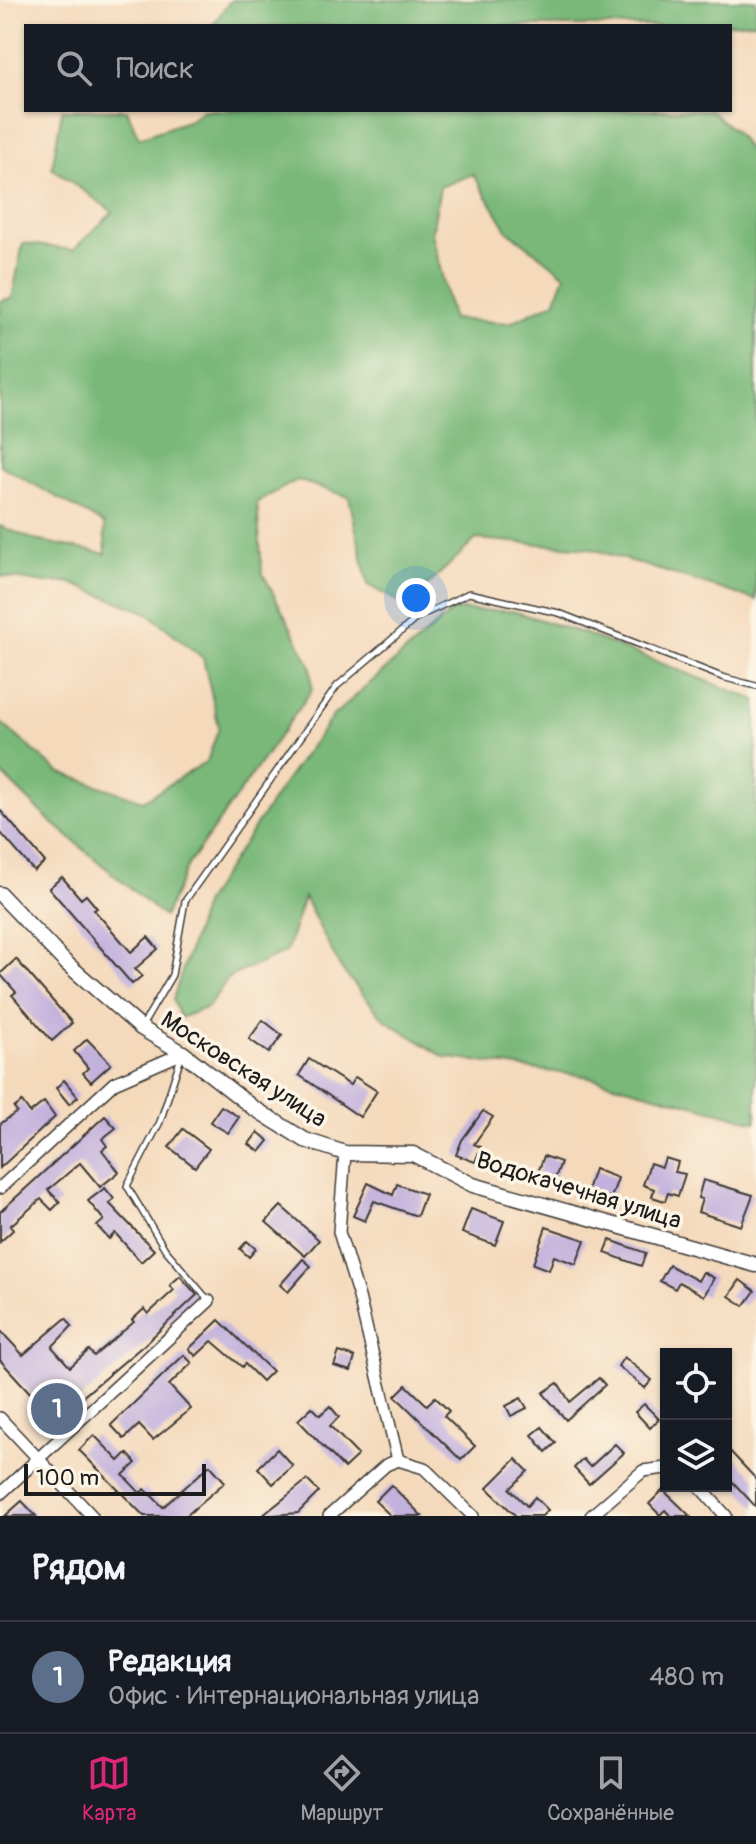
<!DOCTYPE html>
<html lang="ru">
<meta charset="utf-8">
<style>
body{margin:0;font-family:Pangolin,sans-serif;background:#242831;color:#f1f3f6}
.controls{position:absolute;right:24px;bottom:24px;display:grid;overflow:hidden;border-radius:0px;box-shadow:0 2px 6px #0004}
.controls button{width:72px;height:72px;display:grid;place-items:center;padding:0;border:0;border-bottom:2px solid #363941;background:#171b24;color:#f1f3f6;font:40px sans-serif}
.scale{position:absolute;left:24px;bottom:20px;width:182px;box-sizing:border-box;padding-left:8px;border:4px solid #1c1c1c;border-top:0;font-size:22px;line-height:28px;white-space:nowrap;color:#1c1c1c;-webkit-text-stroke:6px #fcf5e5;paint-order:stroke}
.you{position:absolute;left:416px;top:598px;width:28px;height:28px;margin:-20px;border:6px solid #fff;border-radius:50%;background:#1a73e8;box-shadow:0 0 0 12px #1a73e833}
.badge{display:grid;place-items:center;width:52px;height:52px;border-radius:50%;background:#db2777;color:#fff;font-size:26px;font-weight:700}
.pin{position:absolute;translate:-50% -50%;border:4px solid #fff;box-shadow:0 2px 8px #0006}
.list{margin:0;padding:0;list-style:none}
h2{display:flex;justify-content:space-between;align-items:center;height:104px;margin:0;padding:0 32px;font-size:34px}
h2 small{font-size:26px;font-weight:400;color:#9ea1a6}
.list li{display:grid;grid-template-columns:52px 1fr auto;gap:24px;align-items:center;box-sizing:border-box;height:112px;padding:0 32px;border-top:2px solid #363941}
.list b{display:block;font-size:30px;white-space:nowrap}
.list p{margin:0;font-size:26px;white-space:nowrap;color:#9ea1a6}
.list em{font-size:26px;font-style:normal;color:#9ea1a6}
.icon{flex:none;width:44px;height:44px;fill:none;stroke:currentColor;stroke-width:2;stroke-linecap:round;stroke-linejoin:round}
.map{position:relative;flex:none;width:756px;height:1516px;overflow:hidden}
.search{position:absolute;background:#171b24;box-shadow:0 2px 6px #0004;left:24px;right:24px;top:24px;height:88px;display:flex;align-items:center;gap:20px;box-sizing:border-box;padding:0 28px;border-radius:0px;color:#9ea1a6;font-size:30px}
.sheet{height:216px;background:#171b24}
nav{display:flex;justify-content:space-around;align-items:center;box-sizing:border-box;height:112px;border-top:2px solid #363941;background:#171b24;font-size:22px;color:#9ea1a6}
nav a{display:grid;justify-items:center;gap:4px}
nav .on{color:#db2777}
.map>svg:first-child{display:block}
.forest{fill:#79b879;stroke:#4a6a4a;stroke-width:2;fill-rule:evenodd}
.building{fill:#c2b1dd}
.lines{fill:none;stroke-linecap:round;stroke-linejoin:round}
.service-casing{stroke:#3c3834;stroke-width:8}
.minor-casing{stroke:#3c3834;stroke-width:14}
.tertiary-casing{stroke:#3c3834;stroke-width:17}
.service{stroke:#fff;stroke-width:5}
.minor{stroke:#fff;stroke-width:11}
.tertiary{stroke:#fff;stroke-width:14}
.labels{text-anchor:middle;stroke-width:7;stroke-linejoin:round;paint-order:stroke}
.street-label{font-size:24px;fill:#1c1c1c;stroke:#fcf5e5}
</style>
<div class="map">
<svg width="756" height="1516" viewBox="0 0 756 1516">
<rect width="100%" height="100%" fill="#fcf5e5"/>
<filter id="ink" filterUnits="userSpaceOnUse"><feTurbulence type="fractalNoise" baseFrequency=".0125" numOctaves="2"/><feDisplacementMap in="SourceGraphic" scale="16" xChannelSelector="R" yChannelSelector="G"/><feConvolveMatrix kernelMatrix="1 2 1 2 8 2 1 2 1" color-interpolation-filters="sRGB"/></filter>
<filter id="wash" filterUnits="userSpaceOnUse"><feTurbulence type="fractalNoise" baseFrequency=".006" numOctaves="4" result="noise"/><feDisplacementMap in="SourceGraphic" scale="32" xChannelSelector="R" yChannelSelector="G"/><feGaussianBlur stdDeviation="1.8" result="paint"/><feColorMatrix in="noise" values="0 0 0 0 0 0 0 0 0 0 0 0 0 0 0 0 0 1.4 0 .05"/><feComposite in="paint" operator="in"/></filter>
<g filter="url(#wash)">
<rect width="100%" height="100%" fill="#f4d9bb"/>
<g class="forest">
<path d="M 231,0 L 756,0 L 756,22 L 690,26 L 212,26 Z"/>
<path d="M 62,110 L 127,110 L 139,138 L 190,120 L 203,110 L 710,110 L 735,132 L 756,159 L 756,600 L 589,548 L 476,539 L 406,606 L 368,585 L 349,497 L 297,480 L 257,502 L 262,572 L 311,666 L 312,690 L 188,865 L 164,917 L 49,820 L 0,772 L 0,722 L 59,772 L 143,801 L 207,761 L 219,728 L 203,658 L 148,613 L 68,582 L 45,583 L 0,576 L 0,526 L 35,540 L 106,554 L 104,524 L 0,465 L 0,301 L 12,298 L 23,243 L 73,250 L 113,212 L 52,168 ZM 473,174 L 508,231 L 565,275 L 555,302 L 509,323 L 452,319 L 432,233 L 440,187 Z"/>
<path d="M 453,610 L 513,611 L 591,636 L 756,700 L 756,1122 L 585,1076 L 444,1057 L 384,1019 L 341,969 L 304,897 L 286,952 L 229,977 L 208,1007 L 180,1018 L 173,999 L 205,902 L 286,780 L 334,715 Z"/>
</g>
<g id="blocks">
<g class="building">
<path d="M 0,810 L 45,862 L 34,871 L 0,832 Z"/>
<path d="M 62,877 L 81,899 L 86,895 L 97,908 L 94,910 L 131,952 L 148,937 L 158,949 L 135,969 L 142,976 L 132,984 L 49,888 Z"/>
<path d="M 16,959 L 72,1023 L 52,1041 L 12,995 L 16,992 L 0,974 Z"/>
<path d="M 263,1020 L 282,1035 L 269,1053 L 249,1039 Z"/>
<path d="M 87,1039 L 111,1064 L 91,1082 L 83,1073 L 88,1068 L 74,1051 Z"/>
<path d="M 309,1059 L 350,1085 L 355,1077 L 377,1091 L 360,1117 L 299,1075 Z"/>
<path d="M 64,1080 L 78,1097 L 69,1104 L 56,1088 Z"/>
<path d="M 22,1102 L 30,1113 L 44,1102 L 55,1117 L 0,1168 L 0,1124 L 17,1112 L 14,1108 Z"/>
<path d="M 221,1106 L 239,1117 L 228,1133 L 210,1122 Z"/>
<path d="M 483,1111 L 493,1117 L 474,1144 L 481,1147 L 475,1162 L 456,1155 L 462,1140 Z"/>
<path d="M 105,1116 L 116,1128 L 102,1139 L 107,1146 L 102,1150 L 119,1172 L 100,1187 L 80,1163 L 48,1190 L 60,1202 L 52,1210 L 41,1199 L 10,1226 L 13,1230 L 0,1242 L 0,1212 Z"/>
<path d="M 183,1129 L 209,1149 L 195,1167 L 169,1147 Z"/>
<path d="M 258,1132 L 269,1141 L 260,1152 L 249,1144 Z"/>
<path d="M 544,1156 L 561,1162 L 553,1184 L 536,1178 Z"/>
<path d="M 665,1158 L 678,1162 L 675,1172 L 685,1174 L 678,1196 L 668,1193 L 665,1201 L 652,1197 L 654,1189 L 643,1185 L 650,1163 L 662,1167 Z"/>
<path d="M 594,1169 L 618,1178 L 611,1198 L 587,1190 Z"/>
<path d="M 703,1180 L 753,1195 L 741,1226 L 698,1212 L 702,1199 L 698,1198 Z"/>
<path d="M 368,1183 L 393,1195 L 397,1184 L 425,1194 L 417,1216 L 374,1201 L 365,1221 L 353,1216 Z"/>
<path d="M 105,1188 L 114,1199 L 109,1203 L 154,1250 L 141,1262 L 115,1233 L 109,1239 L 97,1226 L 104,1220 L 88,1201 Z"/>
<path d="M 281,1206 L 319,1240 L 305,1256 L 266,1222 Z"/>
<path d="M 471,1209 L 504,1221 L 495,1245 L 462,1233 Z"/>
<path d="M 546,1227 L 585,1240 L 576,1264 L 554,1256 L 549,1270 L 533,1264 Z"/>
<path d="M 610,1240 L 646,1253 L 641,1266 L 605,1253 Z"/>
<path d="M 247,1241 L 256,1249 L 249,1257 L 240,1249 Z"/>
<path d="M 303,1259 L 311,1266 L 288,1292 L 280,1285 Z"/>
<path d="M 669,1265 L 698,1281 L 703,1272 L 714,1278 L 704,1296 L 679,1282 L 675,1289 L 660,1281 Z"/>
<path d="M 180,1276 L 197,1295 L 145,1344 L 55,1420 L 0,1360 L 0,1330 L 23,1355 L 66,1318 L 72,1326 L 52,1347 L 70,1367 L 89,1350 L 94,1356 L 134,1322 L 132,1320 L 144,1309 L 148,1314 L 174,1290 L 170,1285 Z"/>
<path d="M 740,1280 L 755,1291 L 744,1306 L 729,1296 Z"/>
<path d="M 219,1320 L 272,1371 L 262,1381 L 245,1364 L 242,1367 L 212,1341 L 196,1356 L 189,1349 Z"/>
<path d="M 339,1352 L 355,1357 L 351,1371 L 334,1366 Z"/>
<path d="M 184,1355 L 192,1363 L 169,1385 L 191,1409 L 153,1440 L 139,1425 L 124,1439 L 111,1425 Z"/>
<path d="M 624,1357 L 652,1380 L 645,1388 L 618,1366 Z"/>
<path d="M 599,1378 L 605,1385 L 566,1420 L 543,1393 L 558,1383 L 570,1402 Z"/>
<path d="M 406,1385 L 427,1405 L 435,1397 L 449,1411 L 444,1416 L 475,1446 L 461,1460 L 395,1396 Z"/>
<path d="M 521,1398 L 527,1408 L 511,1416 L 506,1406 Z"/>
<path d="M 644,1404 L 659,1419 L 650,1428 L 635,1412 Z"/>
<path d="M 330,1406 L 339,1417 L 330,1426 L 358,1455 L 344,1468 L 298,1420 L 312,1407 L 320,1415 Z"/>
<path d="M 542,1427 L 556,1443 L 546,1452 L 532,1435 Z"/>
<path d="M 94,1435 L 119,1461 L 127,1453 L 136,1463 L 123,1475 L 140,1493 L 145,1489 L 163,1507 L 210,1465 L 225,1482 L 186,1516 L 144,1516 L 79,1450 Z"/>
<path d="M 615,1444 L 624,1453 L 589,1484 L 574,1468 L 583,1459 L 590,1467 Z"/>
<path d="M 726,1447 L 756,1479 L 756,1507 L 731,1480 L 726,1485 Z"/>
<path d="M 277,1449 L 293,1466 L 273,1484 L 258,1468 Z"/>
<path d="M 516,1459 L 528,1471 L 510,1489 L 527,1506 L 535,1497 L 548,1510 L 542,1516 L 516,1516 L 487,1488 Z"/>
<path d="M 307,1480 L 319,1492 L 298,1513 L 262,1516 Z"/>
<path d="M 391,1485 L 422,1516 L 391,1516 L 375,1501 Z"/>
<path d="M 663,1490 L 680,1506 L 690,1516 L 671,1516 L 665,1510 L 660,1515 L 649,1504 Z"/>
<path d="M 22,1501 L 36,1516 L 5,1516 Z"/>
</g>
</g>
</g>
<g filter="url(#ink)">
<use href="#blocks" fill-opacity="0" stroke="#3c3834" stroke-width="2"/>
<g class="lines">
<g class="service-casing">
<g id="service">
<path d="M 141,1028 L 172,975 L 185,901 L 337,686 L 418,617 L 469,593 L 559,613 L 722,677 L 756,686"/>
<path d="M 182,1054 L 160,1122 L 127,1186 L 165,1249 L 209,1301"/>
</g>
</g>
<g class="minor-casing">
<g id="minor">
<path d="M 345,1153 L 339,1232 L 359,1297 L 398,1460"/>
<path d="M 0,1188 L 114,1083 L 183,1053"/>
<path d="M 0,1418 L 92,1516"/>
<path d="M 398,1460 L 424,1468 L 473,1516"/>
<path d="M 699,1486 L 726,1516"/>
<path d="M 0,1494 L 209,1301"/>
<path d="M 329,1516 L 386,1465 L 398,1460"/>
<path d="M 591,1516 L 643,1471 L 666,1468"/>
</g>
</g>
<g class="tertiary-casing">
<path id="tertiary" d="M 0,894 L 65,962 L 141,1028 L 183,1053 L 252,1107 L 305,1140 L 345,1153 L 413,1154 L 473,1185 L 756,1265"/>
</g>
<use href="#service" class="service"/>
<use href="#minor" class="minor"/>
<use href="#tertiary" class="tertiary"/>
</g>
</g>
<g class="labels">
<g class="street-label">
<text transform="translate(244 1069) rotate(33)" y="8">Московская улица</text>
<text transform="translate(579 1190) rotate(17)" y="8">Водокачечная улица</text>
</g>
</g>
</svg>
<div class="controls">
<button><svg class="icon" aria-label="locate" viewBox="0 0 24 24"><circle cx="12" cy="12" r="6"/><path d="M12 2v4M12 18v4M2 12h4M18 12h4"/></svg></button>
<button><svg class="icon" aria-label="layers" viewBox="0 0 24 24"><path d="M12 4l9 5-9 5-9-5zM3 14l9 5 9-5"/></svg></button>
</div>
<div class="scale">100 m</div>
<div class="you"></div>
<div class="pin badge" style="left:57px;top:1409px;background:#5c6f8a">1</div>
<div class="search"><svg class="icon" aria-label="search" viewBox="0 0 24 24"><circle cx="10" cy="10" r="6"/><path d="M15 15l6 6"/></svg>Поиск</div>
</div>
<section class="sheet">
<h2>Рядом<small></small></h2>
<ul class="list">
<li><span class="badge" style="background:#5c6f8a">1</span><div><b>Редакция</b><p>Офис · Интернациональная улица</p></div><em>480 m</em></li>
</ul>
</section>
<nav>
<a class="on"><svg class="icon" aria-label="map" viewBox="0 0 24 24"><path d="M3 6l6-2 6 2 6-2v14l-6 2-6-2-6 2zM9 4v14M15 6v14"/></svg>Карта</a>
<a><svg class="icon" aria-label="directions" viewBox="0 0 24 24"><path d="M12 3l9 9-9 9-9-9zM9 14v-3h6M13 9l2 2-2 2"/></svg>Маршрут</a>
<a><svg class="icon" aria-label="saved" viewBox="0 0 24 24"><path d="M7 4h10v16l-5-4-5 4z"/></svg>Сохранённые</a>
</nav>
